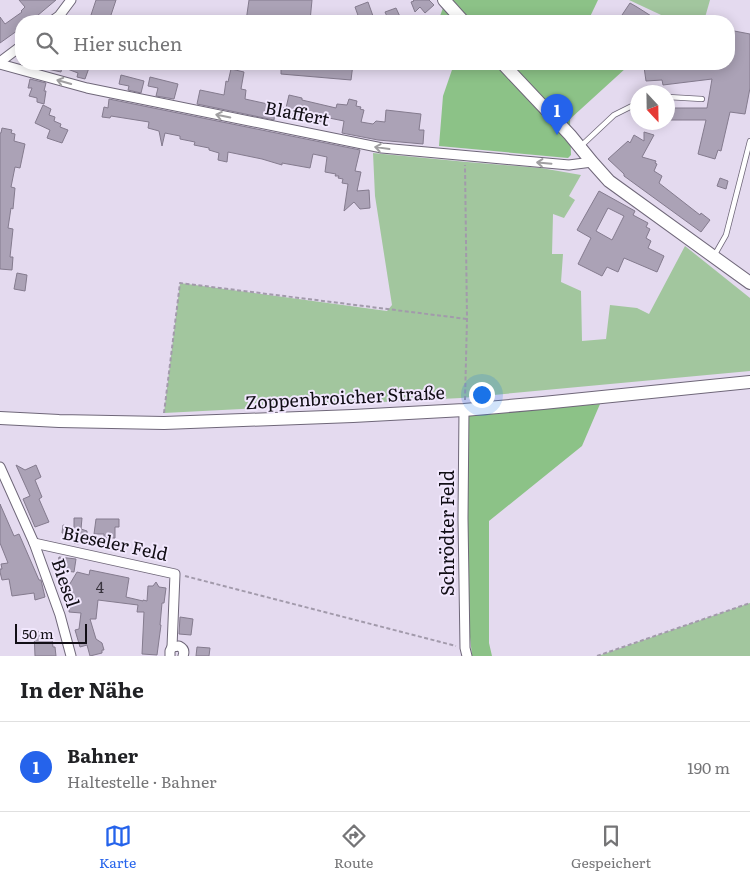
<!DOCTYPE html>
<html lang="de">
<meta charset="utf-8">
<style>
body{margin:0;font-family:Literata,serif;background:#f6f6f6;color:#202124}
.compass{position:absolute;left:630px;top:85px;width:45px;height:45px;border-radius:50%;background:#fff;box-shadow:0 2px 12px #0003;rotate:158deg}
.scale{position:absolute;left:15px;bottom:12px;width:72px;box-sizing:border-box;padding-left:5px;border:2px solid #110e15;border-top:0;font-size:14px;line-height:18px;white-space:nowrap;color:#110e15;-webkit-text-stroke:4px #f1e7fd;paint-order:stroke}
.you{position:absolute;left:481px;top:394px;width:18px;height:18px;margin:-12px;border:4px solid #fff;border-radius:50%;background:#1a73e8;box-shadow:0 0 0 8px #1a73e833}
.badge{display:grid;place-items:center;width:32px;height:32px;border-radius:50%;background:#2563eb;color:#fff;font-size:16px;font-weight:700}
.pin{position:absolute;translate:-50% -41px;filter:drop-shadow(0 1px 2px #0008)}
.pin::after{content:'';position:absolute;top:26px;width:18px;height:15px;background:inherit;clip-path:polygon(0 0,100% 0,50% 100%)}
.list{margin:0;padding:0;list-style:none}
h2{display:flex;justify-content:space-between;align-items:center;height:65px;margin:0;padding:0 20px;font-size:21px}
h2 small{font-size:16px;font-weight:400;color:#757577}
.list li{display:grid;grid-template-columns:32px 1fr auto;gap:15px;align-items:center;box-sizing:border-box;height:90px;padding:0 20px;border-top:1px solid #e0e0e0}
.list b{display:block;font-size:19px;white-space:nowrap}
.list p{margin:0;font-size:16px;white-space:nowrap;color:#757577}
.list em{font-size:16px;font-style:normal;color:#757577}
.icon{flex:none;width:28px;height:28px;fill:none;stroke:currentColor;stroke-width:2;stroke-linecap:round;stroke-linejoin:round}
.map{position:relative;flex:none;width:750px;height:656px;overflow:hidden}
.search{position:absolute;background:#fff;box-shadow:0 2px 12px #0003;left:15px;right:15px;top:15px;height:55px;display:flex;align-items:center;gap:12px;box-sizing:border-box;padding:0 18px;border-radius:20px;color:#757577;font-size:19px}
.sheet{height:155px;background:#fff}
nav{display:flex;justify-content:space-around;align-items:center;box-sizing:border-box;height:70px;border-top:1px solid #e0e0e0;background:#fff;font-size:14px;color:#757577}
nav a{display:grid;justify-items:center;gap:2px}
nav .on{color:#2563eb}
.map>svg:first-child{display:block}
.green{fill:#a2c69e}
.forest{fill:#8cc287}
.building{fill:#aba2b6;stroke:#847b8e;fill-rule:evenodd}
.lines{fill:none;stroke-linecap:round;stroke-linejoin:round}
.lane-casing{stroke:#6f6779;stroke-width:6}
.street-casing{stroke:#6f6779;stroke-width:11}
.secondary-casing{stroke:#6f6779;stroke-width:14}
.path{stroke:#a29aab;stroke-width:2;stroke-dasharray:4 2.5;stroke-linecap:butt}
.lane{stroke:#fff;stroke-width:4.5}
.street{stroke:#fff;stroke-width:9}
.secondary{stroke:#fff;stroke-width:12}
.oneway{stroke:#a09fa1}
.labels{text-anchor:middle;stroke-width:4;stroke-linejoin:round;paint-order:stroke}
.number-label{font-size:15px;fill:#38333d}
.street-label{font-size:18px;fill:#110e15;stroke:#f1e7fd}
</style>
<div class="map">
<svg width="750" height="656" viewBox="0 0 750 656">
<rect width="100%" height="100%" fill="#e4daef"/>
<g class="green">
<path d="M 629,0 L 710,0 L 704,21 L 674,21 Z"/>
<path d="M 373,153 L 467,162 L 541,168 L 581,175 L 569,196 L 575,200 L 564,218 L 553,214 L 552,254 L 563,254 L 561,282 L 581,291 L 582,341 L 606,339 L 610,305 L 637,308 L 649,314 L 685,246 L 750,298 L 750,371 L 461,398 L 164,413 L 180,283 L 387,311 L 392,305 L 375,196 Z"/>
<path d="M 750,603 L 750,656 L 598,656 Z"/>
</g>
<g class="forest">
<path d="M 446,0 L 598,0 L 588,21 L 442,21 L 440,16 Z"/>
<path d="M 454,64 L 622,64 L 626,68 L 570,119 L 571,155 L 568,158 L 439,146 L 443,96 Z"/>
<path d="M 600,404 L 582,446 L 489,521 L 489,643 L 492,656 L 472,656 L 470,637 L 464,415 Z"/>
</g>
<g class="building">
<path d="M 19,0 L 56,0 L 31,21 L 21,21 L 21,28 L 0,43 L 0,17 L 5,24 L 22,12 L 21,11 L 25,7 Z"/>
<path d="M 96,0 L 116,0 L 109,21 L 89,21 Z"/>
<path d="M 249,0 L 312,0 L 310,21 L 246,21 Z"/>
<path d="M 413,0 L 429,0 L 434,5 L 425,13 L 420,7 L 415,12 L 411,2 L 414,1 Z"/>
<path d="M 368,2 L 373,16 L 367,18 L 367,21 L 360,21 L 355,7 Z"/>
<path d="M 630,3 L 637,7 L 659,21 L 618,21 Z"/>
<path d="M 396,8 L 402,21 L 389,21 L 385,12 Z"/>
<path d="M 729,30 L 750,34 L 750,88 L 745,114 L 730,112 L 721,151 L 718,150 L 715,159 L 698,154 L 706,120 L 668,120 L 668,108 L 707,108 L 712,79 L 663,85 L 662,80 L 646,81 L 644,67 L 648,66 L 648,64 L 729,64 Z"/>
<path d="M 39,64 L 85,64 L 90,65 L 85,79 L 77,77 L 78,73 L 62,67 L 61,72 L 38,67 Z"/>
<path d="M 281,64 L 353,64 L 351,80 L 281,74 Z"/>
<path d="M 231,69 L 244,72 L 241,89 L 246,90 L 245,99 L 286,108 L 289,95 L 302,98 L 302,100 L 336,108 L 337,104 L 347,105 L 349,99 L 357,101 L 356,106 L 361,107 L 360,109 L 364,110 L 361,122 L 373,124 L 376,121 L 385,122 L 386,110 L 421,114 L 419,130 L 424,130 L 423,144 L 378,140 L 342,133 L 344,121 L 324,117 L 323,122 L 275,113 L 274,120 L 197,104 L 200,90 L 224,95 L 226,81 L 228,82 Z"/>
<path d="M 121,75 L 144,81 L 141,93 L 128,90 L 129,86 L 119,84 Z"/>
<path d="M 150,77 L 178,84 L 174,99 L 156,96 L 158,88 L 148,86 Z"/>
<path d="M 30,79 L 46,83 L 44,91 L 46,91 L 44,104 L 37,102 L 37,98 L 29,96 L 32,88 L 28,88 Z"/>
<path d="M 109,99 L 360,150 L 355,171 L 361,172 L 357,191 L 369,190 L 370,208 L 360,209 L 354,202 L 344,211 L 348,184 L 342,183 L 343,179 L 338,178 L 339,176 L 335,176 L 336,174 L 325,172 L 327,157 L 313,154 L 310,168 L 282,163 L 282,165 L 262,159 L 228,152 L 227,162 L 218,160 L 219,153 L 209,150 L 209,148 L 194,145 L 195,142 L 180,139 L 180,136 L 165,133 L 162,146 L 159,131 L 148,128 L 149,122 L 111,116 L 110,118 L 102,117 L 104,107 L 108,108 Z"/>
<path d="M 43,105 L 51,109 L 49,115 L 55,117 L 54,121 L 61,124 L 60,127 L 68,130 L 62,143 L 47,138 L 50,130 L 35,123 Z"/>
<path d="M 2,128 L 12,130 L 11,133 L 15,134 L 14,141 L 25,144 L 20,168 L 15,167 L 11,187 L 15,188 L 13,209 L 11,208 L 8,228 L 13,229 L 10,257 L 13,257 L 12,270 L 0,269 L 0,133 L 1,133 Z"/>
<path d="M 644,132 L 654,135 L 642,157 L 656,161 L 655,163 L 657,164 L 654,171 L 662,176 L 659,183 L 700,215 L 701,213 L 710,220 L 701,232 L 624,176 L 624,174 L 608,159 L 628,141 L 630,143 L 634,135 L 644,141 Z"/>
<path d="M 720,178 L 728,181 L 726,189 L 717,186 Z"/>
<path d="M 599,191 L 635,211 L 633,215 L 648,223 L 646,227 L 650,229 L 646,238 L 651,241 L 648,248 L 664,256 L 657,272 L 624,258 L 618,272 L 607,267 L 602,276 L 578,264 L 591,238 L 577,230 ZM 608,208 L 624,216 L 612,240 L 596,231 Z"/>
<path d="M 17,273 L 27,275 L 25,291 L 14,289 Z"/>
<path d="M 16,465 L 25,470 L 36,465 L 41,477 L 35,480 L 42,497 L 39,499 L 49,522 L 35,527 L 23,499 L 30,496 Z"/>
<path d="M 0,504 L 14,536 L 19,534 L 39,580 L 41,580 L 45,597 L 35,600 L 34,593 L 12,596 L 9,579 L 2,580 L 0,572 L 0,569 L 2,569 L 1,564 L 8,563 L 0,543 Z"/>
<path d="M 74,518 L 82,518 L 81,529 L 87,531 L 87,534 L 80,534 L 79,544 L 74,543 L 74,534 L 62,533 L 63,525 L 74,528 Z"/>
<path d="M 96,519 L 119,519 L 119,527 L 115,527 L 115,538 L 104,538 L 104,534 L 94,534 Z"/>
<path d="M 59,557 L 76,559 L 74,572 L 57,570 Z"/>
<path d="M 90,570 L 129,578 L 126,597 L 143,601 L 143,600 L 147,601 L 148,586 L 153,586 L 156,582 L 159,587 L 166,588 L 164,603 L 162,603 L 160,625 L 161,625 L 157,655 L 142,654 L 144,612 L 137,612 L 138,605 L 98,600 L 96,619 L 90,619 L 96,639 L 102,643 L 104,650 L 102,650 L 102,653 L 90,656 L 87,645 L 80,647 L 75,630 L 79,629 L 81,613 L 69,612 L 71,589 L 68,587 L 77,572 L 89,575 Z"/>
<path d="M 180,617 L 193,619 L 191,635 L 179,634 Z"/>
<path d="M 51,631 L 53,647 L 55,647 L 56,656 L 35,656 L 34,632 Z"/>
<path d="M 197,647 L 210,648 L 209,656 L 196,656 Z"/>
</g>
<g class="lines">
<g class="lane-casing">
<g id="lane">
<path d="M 668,97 L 702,99"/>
<path d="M 581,146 L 614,115 L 638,103"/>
<path d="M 714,256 L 726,235 L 750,141"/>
</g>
</g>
<g class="street-casing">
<g id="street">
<path d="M 52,21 L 59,16 L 71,0"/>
<path d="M 0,62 L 21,46"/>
<path d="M 0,64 L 87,88 L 382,148 L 569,165 L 592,162"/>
<path d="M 464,410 L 463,518 L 465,648 L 467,656"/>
<path d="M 0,467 L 34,543 L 60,615 L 71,656"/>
<path d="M 34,543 L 175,574 L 172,647 L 170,651 L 170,656"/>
<path d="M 172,647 L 179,646 C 183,648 185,651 183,656"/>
</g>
</g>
<g class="secondary-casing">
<g id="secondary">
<path d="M 444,0 L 463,21"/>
<path d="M 503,64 L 570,135 L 592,162 L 609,181 L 750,283"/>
<path d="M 0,418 L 59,421 L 164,423 L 353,416 L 464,410 L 543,403 L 750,382"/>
</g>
</g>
<g class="path">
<path d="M 465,400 L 467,319 L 465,165"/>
<path d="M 164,413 L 180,283 L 467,319"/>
<path d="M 185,576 L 456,646"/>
<path d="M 597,656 L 750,603"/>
</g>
<use href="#lane" class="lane"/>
<use href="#street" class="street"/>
<use href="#secondary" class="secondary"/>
</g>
<defs><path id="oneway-shaft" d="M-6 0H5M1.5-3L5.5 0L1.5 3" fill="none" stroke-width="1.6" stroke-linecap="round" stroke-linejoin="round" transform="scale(1.25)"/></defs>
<g class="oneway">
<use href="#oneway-shaft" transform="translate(64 82) rotate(-164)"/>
<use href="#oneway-shaft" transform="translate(223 116) rotate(-169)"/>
<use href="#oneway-shaft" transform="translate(382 148) rotate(-172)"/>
<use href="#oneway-shaft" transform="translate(544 163) rotate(-175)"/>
</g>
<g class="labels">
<g class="number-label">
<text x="100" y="593">4</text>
</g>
<g class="street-label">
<text transform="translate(297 114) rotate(11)" y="6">Blaffert</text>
<text transform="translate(345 398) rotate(-3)" y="6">Zoppenbroicher Straße</text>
<text transform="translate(448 533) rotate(-90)" y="6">Schrödter Feld</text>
<text transform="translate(115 544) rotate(12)" y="6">Bieseler Feld</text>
<text transform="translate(65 583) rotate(71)" y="6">Biesel</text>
</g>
</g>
</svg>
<svg class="compass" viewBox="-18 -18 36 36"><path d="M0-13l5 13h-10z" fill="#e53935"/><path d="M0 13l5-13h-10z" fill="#757577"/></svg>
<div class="scale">50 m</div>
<div class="you"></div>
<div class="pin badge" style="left:557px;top:135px">1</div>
<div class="search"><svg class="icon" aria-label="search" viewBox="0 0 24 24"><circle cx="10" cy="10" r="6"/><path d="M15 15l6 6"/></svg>Hier suchen</div>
</div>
<section class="sheet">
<h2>In der Nähe<small></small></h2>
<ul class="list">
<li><span class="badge">1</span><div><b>Bahner</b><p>Haltestelle · Bahner</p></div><em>190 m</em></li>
</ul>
</section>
<nav>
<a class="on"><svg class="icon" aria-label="map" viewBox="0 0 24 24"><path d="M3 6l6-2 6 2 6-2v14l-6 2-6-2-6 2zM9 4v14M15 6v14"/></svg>Karte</a>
<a><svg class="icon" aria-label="directions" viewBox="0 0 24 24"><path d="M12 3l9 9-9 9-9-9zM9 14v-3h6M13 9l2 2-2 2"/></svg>Route</a>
<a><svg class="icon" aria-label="saved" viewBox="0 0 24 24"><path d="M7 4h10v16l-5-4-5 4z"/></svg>Gespeichert</a>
</nav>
